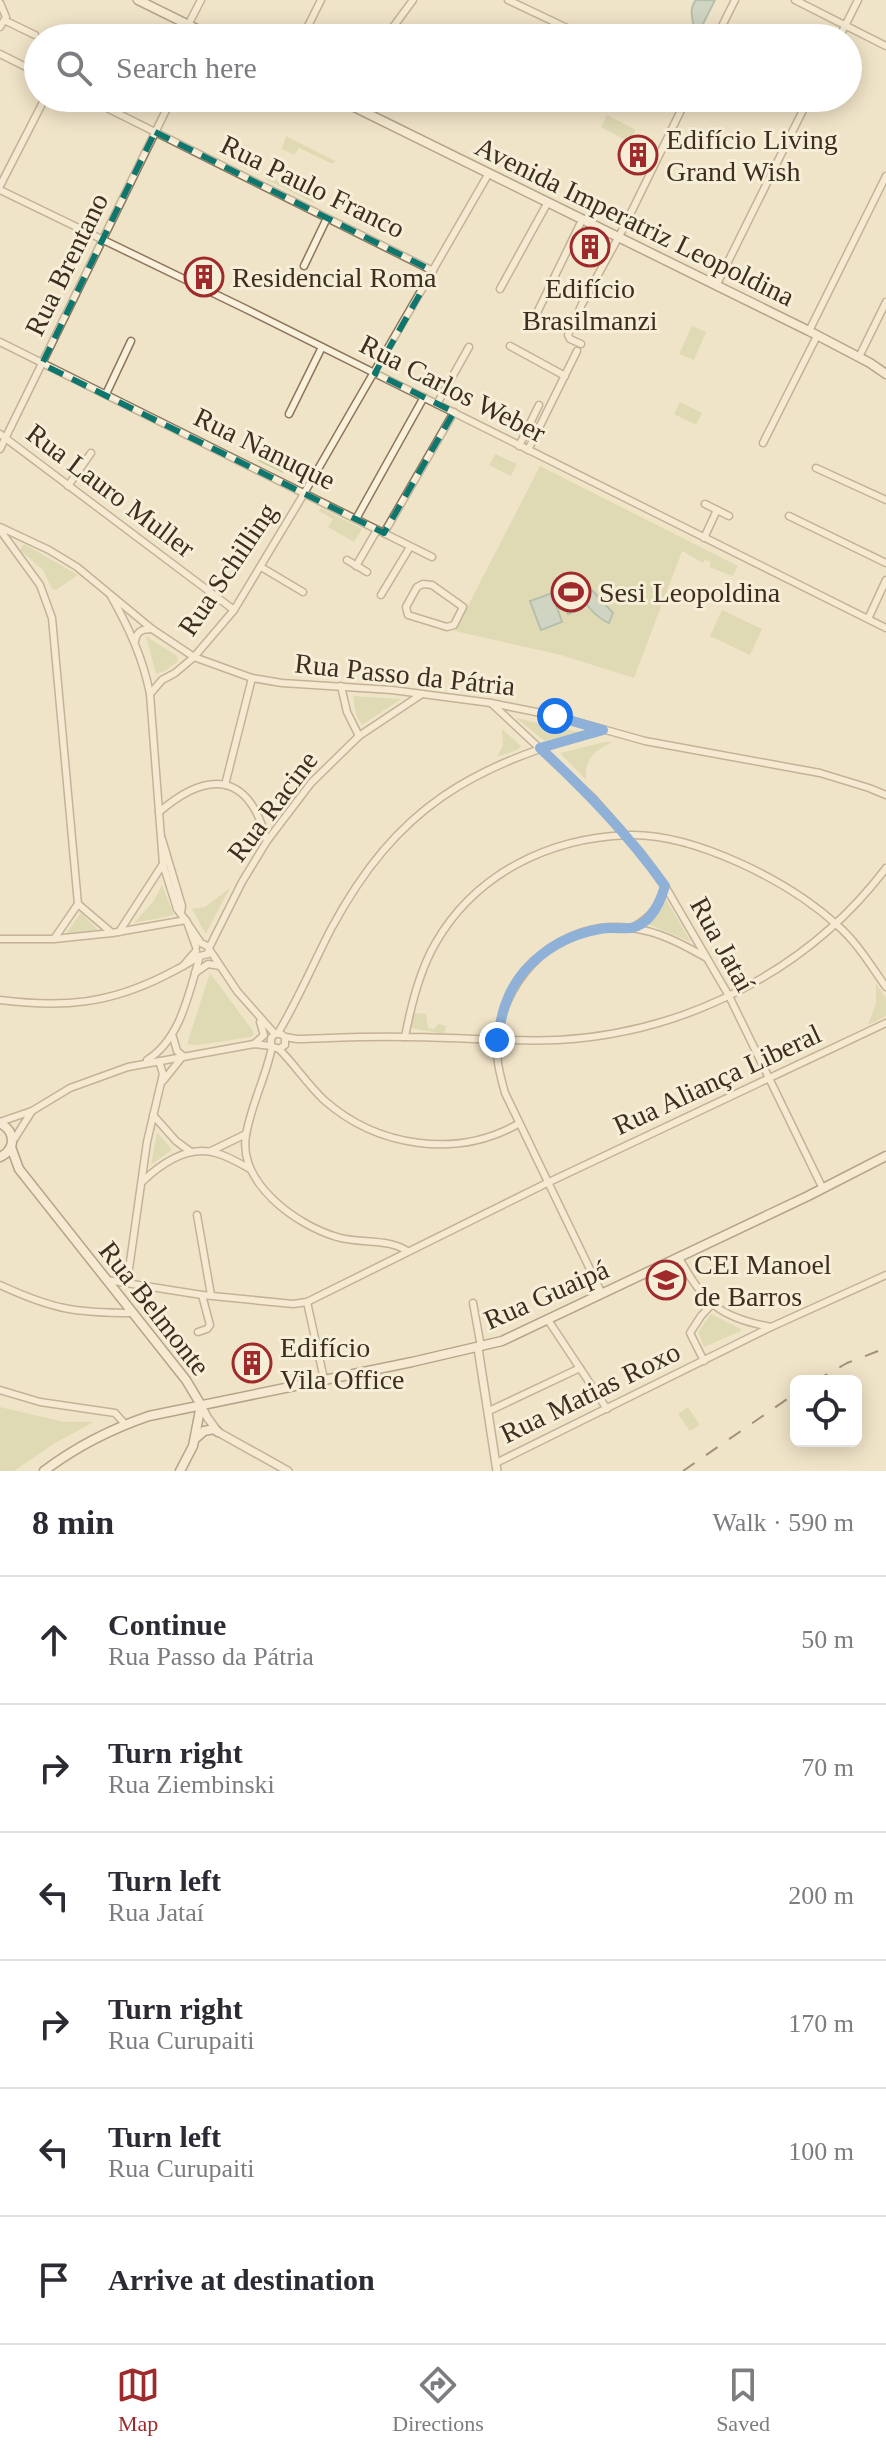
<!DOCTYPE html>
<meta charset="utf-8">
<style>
body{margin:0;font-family:Georgia,serif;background:#f2f2f3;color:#2b2b33}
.controls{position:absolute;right:24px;bottom:24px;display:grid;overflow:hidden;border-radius:12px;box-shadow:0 4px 20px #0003}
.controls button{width:72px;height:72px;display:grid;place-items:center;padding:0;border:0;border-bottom:2px solid #e1e1e2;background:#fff;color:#2b2b33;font:40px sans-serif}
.stop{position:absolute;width:24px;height:24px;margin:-18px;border:6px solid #1a73e8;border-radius:50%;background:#fff}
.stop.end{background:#1a73e8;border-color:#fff;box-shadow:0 2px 8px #0008}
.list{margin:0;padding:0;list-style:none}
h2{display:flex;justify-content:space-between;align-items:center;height:104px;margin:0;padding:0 32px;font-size:34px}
h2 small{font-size:26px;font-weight:400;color:#7c7c81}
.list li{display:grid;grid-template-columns:52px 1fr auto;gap:24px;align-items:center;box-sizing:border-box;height:128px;padding:0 32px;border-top:2px solid #e1e1e2}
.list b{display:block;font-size:30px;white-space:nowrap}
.list p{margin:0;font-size:26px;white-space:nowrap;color:#7c7c81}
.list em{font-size:26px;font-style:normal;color:#7c7c81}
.icon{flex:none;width:44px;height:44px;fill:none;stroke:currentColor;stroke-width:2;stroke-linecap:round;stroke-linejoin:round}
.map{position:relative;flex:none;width:886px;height:1471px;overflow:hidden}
.search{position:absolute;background:#fff;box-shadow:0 4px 20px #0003;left:24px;right:24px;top:24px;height:88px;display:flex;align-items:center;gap:20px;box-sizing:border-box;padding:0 28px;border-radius:44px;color:#7c7c81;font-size:30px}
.sheet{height:872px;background:#fff}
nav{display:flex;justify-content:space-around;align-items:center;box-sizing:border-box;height:112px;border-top:2px solid #e1e1e2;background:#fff;font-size:22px;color:#7c7c81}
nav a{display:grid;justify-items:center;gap:4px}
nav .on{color:#9e2a2b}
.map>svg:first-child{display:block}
.green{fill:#c9cf9b}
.water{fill:#a9c4bc;stroke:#6f938a;stroke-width:2}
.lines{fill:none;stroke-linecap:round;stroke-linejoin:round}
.minor-casing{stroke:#8d765c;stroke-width:9}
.tertiary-casing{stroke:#8d765c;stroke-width:10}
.secondary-casing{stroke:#6f573f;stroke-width:11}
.minor{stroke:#faf1dc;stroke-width:6}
.tertiary{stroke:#faf1dc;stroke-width:7}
.secondary{stroke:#faf1dc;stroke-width:8}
.rail{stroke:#3d2e20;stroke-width:2;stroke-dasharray:14 14;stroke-linecap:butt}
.route{stroke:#1a73e8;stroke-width:10}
.marked{fill:none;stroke:#0f766e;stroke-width:6;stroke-dasharray:16 10;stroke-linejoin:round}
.labels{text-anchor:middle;stroke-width:6;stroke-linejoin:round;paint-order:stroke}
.poi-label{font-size:28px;fill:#3d2e20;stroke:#f7eed8;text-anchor:start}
.street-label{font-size:28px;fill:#3d2e20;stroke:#f7eed8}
</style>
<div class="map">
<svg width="886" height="1471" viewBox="0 0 886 1471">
<rect width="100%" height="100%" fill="#f0e4c8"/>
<g class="green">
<path d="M 607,115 L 636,130 L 629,142 L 601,127 Z"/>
<path d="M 286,136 L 335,161 L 333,164 L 299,148 L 294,155 L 282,149 Z"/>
<path d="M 274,160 L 278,161 L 271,177 L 316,199 L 314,203 L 265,179 Z"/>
<path d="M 692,326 L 706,332 L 694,360 L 679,354 Z"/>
<path d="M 680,402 L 702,413 L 696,425 L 674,414 Z"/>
<path d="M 262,452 L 288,465 L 283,473 L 258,461 Z"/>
<path d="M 495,454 L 517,464 L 511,476 L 489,465 Z"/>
<path d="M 540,466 L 738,566 L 733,576 L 709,567 L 711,562 L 705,560 L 703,563 L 682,551 L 634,678 L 561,655 L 455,631 Z"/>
<path d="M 321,508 L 362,529 L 354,542 L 328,527 L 333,519 L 319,511 Z"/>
<path d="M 24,544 L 78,575 L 56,590 L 52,589 L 43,570 L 20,550 Z"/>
<path d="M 722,610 L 762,629 L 750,655 L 710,636 Z"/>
<path d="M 146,636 L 177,656 L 178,661 L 165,671 L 156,674 Z"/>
<path d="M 353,696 L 401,699 L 362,725 L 356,715 Z"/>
<path d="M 516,718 L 579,732 L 545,741 Z"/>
<path d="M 502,729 L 521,746 L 517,750 L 497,757 L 503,746 Z"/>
<path d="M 605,742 L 613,742 C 595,750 584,759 586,780 L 560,753 Z"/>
<path d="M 162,885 L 174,915 L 134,923 L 153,902 Z"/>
<path d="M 230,888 L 206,933 L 205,933 L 192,909 L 205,907 Z"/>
<path d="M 664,896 L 691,942 L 648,924 L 656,917 Z"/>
<path d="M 81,913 L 98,930 L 67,933 L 67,932 Z"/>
<path d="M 210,973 L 253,1031 L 254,1034 L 251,1037 L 198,1045 L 187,1044 Z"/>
<path d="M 876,984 L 886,998 L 886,1016 L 868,1025 L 876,1003 Z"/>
<path d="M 414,1013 L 426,1014 L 428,1028 L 434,1029 L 438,1024 L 446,1026 L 444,1034 L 411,1028 Z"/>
<path d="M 157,1132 L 172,1150 L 151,1165 Z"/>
<path d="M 711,1314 L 741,1329 L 741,1331 L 704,1347 L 698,1332 Z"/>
<path d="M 0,1407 L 64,1422 L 94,1422 L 55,1443 L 14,1471 L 0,1471 Z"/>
<path d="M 688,1407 L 700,1425 L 690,1431 L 678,1414 Z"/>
</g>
<g class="water">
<path d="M 696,0 L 715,0 L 700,30 L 694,27 C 692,17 689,9 696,0 Z"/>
<path d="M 589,587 L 613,613 L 609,623 C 594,616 585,605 579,590 Z"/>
<path d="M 573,588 L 581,609 L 568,614 L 560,592 Z"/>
<path d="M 552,593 L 562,622 L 541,630 L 530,601 Z"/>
</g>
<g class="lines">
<g class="minor-casing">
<g id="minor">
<path d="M 508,0 L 588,38"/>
<path d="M 795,0 L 886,46"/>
<path d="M 0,3 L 6,17 L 0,27"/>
<path d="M 6,21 L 35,35"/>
<path d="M 188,25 L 201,0"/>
<path d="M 302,38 L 321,0"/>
<path d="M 385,38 L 413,0"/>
<path d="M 716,38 L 735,0"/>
<path d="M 839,38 L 858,0"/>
<path d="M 0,54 L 38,73"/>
<path d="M 87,98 L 433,271"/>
<path d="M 0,186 L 45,98"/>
<path d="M 0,190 L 246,309 L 886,628"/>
<path d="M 304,266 L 327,218"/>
<path d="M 716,286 L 809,98"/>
<path d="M 500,289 L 548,202"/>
<path d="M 533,321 L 582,220"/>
<path d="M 809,331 L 886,176"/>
<path d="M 0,342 L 432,557"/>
<path d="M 581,344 L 570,339 L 568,335 L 582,304 L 623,229 L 687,98"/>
<path d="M 510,346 L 565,376"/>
<path d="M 859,357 L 886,302"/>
<path d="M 106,394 L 131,341"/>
<path d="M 437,404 L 469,347"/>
<path d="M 289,414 L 322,347"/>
<path d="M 0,434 L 234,610"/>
<path d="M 763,443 L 817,336"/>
<path d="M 519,446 L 539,405"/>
<path d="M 0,449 L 172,98"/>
<path d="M 528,450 L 577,351"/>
<path d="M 816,468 L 886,500"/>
<path d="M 68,486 L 91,453"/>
<path d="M 705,504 L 729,516"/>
<path d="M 789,516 L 886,563"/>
<path d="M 356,519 L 424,397"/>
<path d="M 0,527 L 49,550 L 77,567 L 152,629 L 194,657 L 252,678 L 282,683 L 392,690 L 491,703 L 556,716 L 645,741 L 820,773 L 869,788 L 886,795"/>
<path d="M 0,530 L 40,585 L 52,618 L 78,904 L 112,933"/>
<path d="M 384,533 L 454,412"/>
<path d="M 704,538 L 717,510"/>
<path d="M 347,560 L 367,572"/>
<path d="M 356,566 L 377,530"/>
<path d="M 261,567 L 303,592"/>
<path d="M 423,584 L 432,585 L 463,607 L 454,625 L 447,627 L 408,615 L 406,607 L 417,587 Z"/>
<path d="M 381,595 L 410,547"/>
<path d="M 111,596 C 129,628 143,658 150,694 L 163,864 L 177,909 L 187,922 L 196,947"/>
<path d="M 868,619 L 886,580"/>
<path d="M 135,641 C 137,631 142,629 152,629"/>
<path d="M 341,686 L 347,712 L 359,736"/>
<path d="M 150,694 L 162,680 L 175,673 L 194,657 L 234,610 L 299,502 L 489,173"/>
<path d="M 491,703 L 593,798 L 641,853 L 665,886 L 729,996 L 823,1189"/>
<path d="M 225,785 L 252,678"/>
<path d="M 159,812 C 209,769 249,773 267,841"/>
<path d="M 162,839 L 182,906 L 181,912"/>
<path d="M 188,924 L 201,943 L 209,947 L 208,954 L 200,956"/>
<path d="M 632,928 C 651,917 659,907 665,886"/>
<path d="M 119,932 L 163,864"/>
<path d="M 0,939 L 54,939 L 112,933 L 186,920"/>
<path d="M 54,939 L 78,904"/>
<path d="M 209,948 L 242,882 L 267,841 L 311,783 L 359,736 L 422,694"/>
<path d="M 209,949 L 237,991 L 275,1034"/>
<path d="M 183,966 L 196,951"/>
<path d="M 195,973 L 208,964 L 220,966"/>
<path d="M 0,1000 C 63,1008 109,1004 166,975 C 177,969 189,964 199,956"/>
<path d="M 278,1033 C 298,1000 313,964 331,929 C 397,806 472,765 603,730"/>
<path d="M 173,1037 L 177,1051 L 183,1056"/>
<path d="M 285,1037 L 297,1039 C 333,1038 370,1036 406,1037 C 456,1037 507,1042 558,1040 C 686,1033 809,970 886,868"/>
<path d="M 405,1037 C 411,1005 419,972 435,944 C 475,874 548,838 628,835 C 694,833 789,881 837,925 C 857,942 871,966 886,987"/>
<path d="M 254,1044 L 264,1035 L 260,1022"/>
<path d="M 272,1047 C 266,1077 251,1105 246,1135 C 238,1183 296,1225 337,1237 C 359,1244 389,1238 407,1251"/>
<path d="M 279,1049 C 295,1065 307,1084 324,1100 C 377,1147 456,1159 518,1124"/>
<path d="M 147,1060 C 181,1039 189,992 200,956"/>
<path d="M 163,1081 L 183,1056"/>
<path d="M 153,1115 L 176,1141 L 191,1152"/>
<path d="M 0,1122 L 32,1111 L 70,1088 L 128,1067 L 254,1044 L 271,1046 L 279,1049 L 285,1045 L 285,1037 L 281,1034 L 275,1034 L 271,1038 L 271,1046"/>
<path d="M 13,1141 L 32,1111"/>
<path d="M 211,1151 L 246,1134"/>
<path d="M 143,1181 C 162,1163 188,1145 216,1153 C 228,1156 239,1163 250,1169"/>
<path d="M 197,1215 L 211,1295"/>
<path d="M 679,1258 C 705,1304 719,1317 771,1327"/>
<path d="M 107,1280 L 202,1295 L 293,1304 L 307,1302 L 547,1183 L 886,1023"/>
<path d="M 127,1283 L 147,1142 L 163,1074 L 159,1061"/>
<path d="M 0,1285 C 52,1309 75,1313 132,1313"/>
<path d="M 602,1294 L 505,1093 C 500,1075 495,1056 497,1038 C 506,973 562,919 631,928 C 658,931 682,944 705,957"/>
<path d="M 307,1302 L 324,1379"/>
<path d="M 473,1303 L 481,1347"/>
<path d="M 548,1320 L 607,1409"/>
<path d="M 198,1332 L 207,1329 L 210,1325 L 202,1295"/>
<path d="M 704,1361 L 690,1333 L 701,1316 L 712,1304"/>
<path d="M 0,1390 L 40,1402 L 115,1413 L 125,1424"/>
<path d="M 489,1411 L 580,1368"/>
<path d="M 496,1463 L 771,1327 L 886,1275"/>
</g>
</g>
<g class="tertiary-casing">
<g id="tertiary">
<path d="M 478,1348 L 497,1471"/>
<path d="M 201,1405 L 207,1417 L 218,1432 L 288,1471"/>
</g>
</g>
<g class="secondary-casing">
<g id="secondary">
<path d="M 138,0 L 215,38"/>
<path d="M 336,98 L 809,331 L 870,363 L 886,374"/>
<path d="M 0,1123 C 16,1132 16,1149 0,1157"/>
<path d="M 11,1147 L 19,1169 L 186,1380 L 201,1405"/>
<path d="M 196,1438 L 204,1431 L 214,1429 L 218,1432"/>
<path d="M 44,1471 C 77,1446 111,1429 149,1416 L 412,1362 L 502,1341 L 808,1196 L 886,1156"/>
<path d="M 180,1471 L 193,1446 L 201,1405"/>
</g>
</g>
<use href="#minor" class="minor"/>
<use href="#tertiary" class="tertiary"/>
<use href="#secondary" class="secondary"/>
<g class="rail">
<path d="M 815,1381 L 847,1363 L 886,1348"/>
<path d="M 683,1471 L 796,1393"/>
</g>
</g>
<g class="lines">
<path class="route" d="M 497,1040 C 500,1028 501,1015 506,1003 C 520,963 559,936 600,929 C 610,927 621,929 631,928 C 651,924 660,903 665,886 C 628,834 586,791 540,748 L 603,730 L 555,716"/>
</g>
<path d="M0 0H886V1471H0ZM 155,132 L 433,271 L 375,373 L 454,412 L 384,533 L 42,364 Z" fill="#f0e4c8" fill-opacity=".55" fill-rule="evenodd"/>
<path class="marked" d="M 155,132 L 433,271 L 375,373 L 454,412 L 384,533 L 42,364 Z"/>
<defs>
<g id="building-ring" transform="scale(2)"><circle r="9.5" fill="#f7eed8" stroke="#9e2a2b" stroke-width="1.5"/><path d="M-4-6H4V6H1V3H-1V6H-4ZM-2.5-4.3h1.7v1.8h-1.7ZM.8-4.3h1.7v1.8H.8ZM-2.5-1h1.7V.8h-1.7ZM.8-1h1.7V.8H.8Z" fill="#9e2a2b"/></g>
<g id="stadium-ring" transform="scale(2)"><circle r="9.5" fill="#f7eed8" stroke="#9e2a2b" stroke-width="1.5"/><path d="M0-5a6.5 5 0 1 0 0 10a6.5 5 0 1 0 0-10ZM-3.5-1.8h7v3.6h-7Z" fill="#9e2a2b"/></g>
<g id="school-ring" transform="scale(2)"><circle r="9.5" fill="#f7eed8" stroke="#9e2a2b" stroke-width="1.5"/><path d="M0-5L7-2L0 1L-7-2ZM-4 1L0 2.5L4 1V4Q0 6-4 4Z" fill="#9e2a2b"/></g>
</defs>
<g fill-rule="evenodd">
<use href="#building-ring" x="638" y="155"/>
<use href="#building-ring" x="590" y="247"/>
<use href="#building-ring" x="204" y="277"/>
<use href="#stadium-ring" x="571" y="592"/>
<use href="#school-ring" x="666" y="1280"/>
<use href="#building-ring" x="252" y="1363"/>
</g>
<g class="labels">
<g class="poi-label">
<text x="666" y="149">Edifício Living<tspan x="666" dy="32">Grand Wish</tspan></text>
<text x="232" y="287">Residencial Roma</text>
<text x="590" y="298" text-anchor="middle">Edifício<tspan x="590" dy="32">Brasilmanzi</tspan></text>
<text x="599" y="602">Sesi Leopoldina</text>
<text x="694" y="1274">CEI Manoel<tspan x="694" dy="32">de Barros</tspan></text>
<text x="280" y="1357">Edifício<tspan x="280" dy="32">Vila Office</tspan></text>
</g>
<g class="street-label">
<text transform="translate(313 186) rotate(26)" y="10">Rua Paulo Franco</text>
<text transform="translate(635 221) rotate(26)" y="10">Avenida Imperatriz Leopoldina</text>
<text transform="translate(66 264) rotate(-64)" y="10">Rua Brentano</text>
<text transform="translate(453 388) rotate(27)" y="10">Rua Carlos Weber</text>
<text transform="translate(265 448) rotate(26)" y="10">Rua Nanuque</text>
<text transform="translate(111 490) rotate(37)" y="10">Rua Lauro Muller</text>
<text transform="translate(227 569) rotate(-56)" y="10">Rua Schilling</text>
<text transform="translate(405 674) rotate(6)" y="10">Rua Passo da Pátria</text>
<text transform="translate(272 806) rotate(-53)" y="10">Rua Racine</text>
<text transform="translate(723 944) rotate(61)" y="10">Rua Jataí</text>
<text transform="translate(717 1079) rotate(-25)" y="10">Rua Aliança Liberal</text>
<text transform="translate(546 1294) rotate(-24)" y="10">Rua Guaipá</text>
<text transform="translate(155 1308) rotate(52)" y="10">Rua Belmonte</text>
<text transform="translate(590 1392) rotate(-26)" y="10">Rua Matias Roxo</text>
</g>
</g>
</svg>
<div class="controls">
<button><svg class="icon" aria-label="locate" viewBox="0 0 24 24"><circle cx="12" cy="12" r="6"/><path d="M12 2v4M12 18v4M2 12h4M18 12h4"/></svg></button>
</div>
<div class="stop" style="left:555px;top:716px"></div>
<div class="stop end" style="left:497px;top:1040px"></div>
<div class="search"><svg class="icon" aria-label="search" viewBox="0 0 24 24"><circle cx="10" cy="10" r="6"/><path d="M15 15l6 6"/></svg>Search here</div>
</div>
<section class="sheet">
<h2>8 min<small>Walk · 590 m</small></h2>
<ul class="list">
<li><svg class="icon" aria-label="ahead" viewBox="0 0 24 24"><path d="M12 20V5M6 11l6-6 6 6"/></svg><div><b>Continue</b><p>Rua Passo da Pátria</p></div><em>50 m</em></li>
<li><svg class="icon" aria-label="right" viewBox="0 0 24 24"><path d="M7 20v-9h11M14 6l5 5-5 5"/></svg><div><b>Turn right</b><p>Rua Ziembinski</p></div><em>70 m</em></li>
<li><svg class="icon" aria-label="left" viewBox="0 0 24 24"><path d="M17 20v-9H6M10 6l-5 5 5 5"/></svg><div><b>Turn left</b><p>Rua Jataí</p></div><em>200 m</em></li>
<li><svg class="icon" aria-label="right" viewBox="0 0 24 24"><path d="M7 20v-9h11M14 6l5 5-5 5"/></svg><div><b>Turn right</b><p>Rua Curupaiti</p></div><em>170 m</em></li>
<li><svg class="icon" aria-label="left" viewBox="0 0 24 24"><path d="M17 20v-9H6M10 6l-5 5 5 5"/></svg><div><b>Turn left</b><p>Rua Curupaiti</p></div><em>100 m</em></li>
<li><svg class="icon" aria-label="arrive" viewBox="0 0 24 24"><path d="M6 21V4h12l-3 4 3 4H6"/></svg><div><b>Arrive at destination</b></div></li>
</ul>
</section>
<nav>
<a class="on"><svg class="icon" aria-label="map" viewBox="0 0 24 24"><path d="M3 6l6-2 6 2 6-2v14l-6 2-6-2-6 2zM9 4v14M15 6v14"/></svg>Map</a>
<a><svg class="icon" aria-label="directions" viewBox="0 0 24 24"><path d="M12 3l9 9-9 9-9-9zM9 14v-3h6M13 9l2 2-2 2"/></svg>Directions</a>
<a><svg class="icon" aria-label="saved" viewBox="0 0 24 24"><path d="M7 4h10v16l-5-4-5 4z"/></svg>Saved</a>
</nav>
